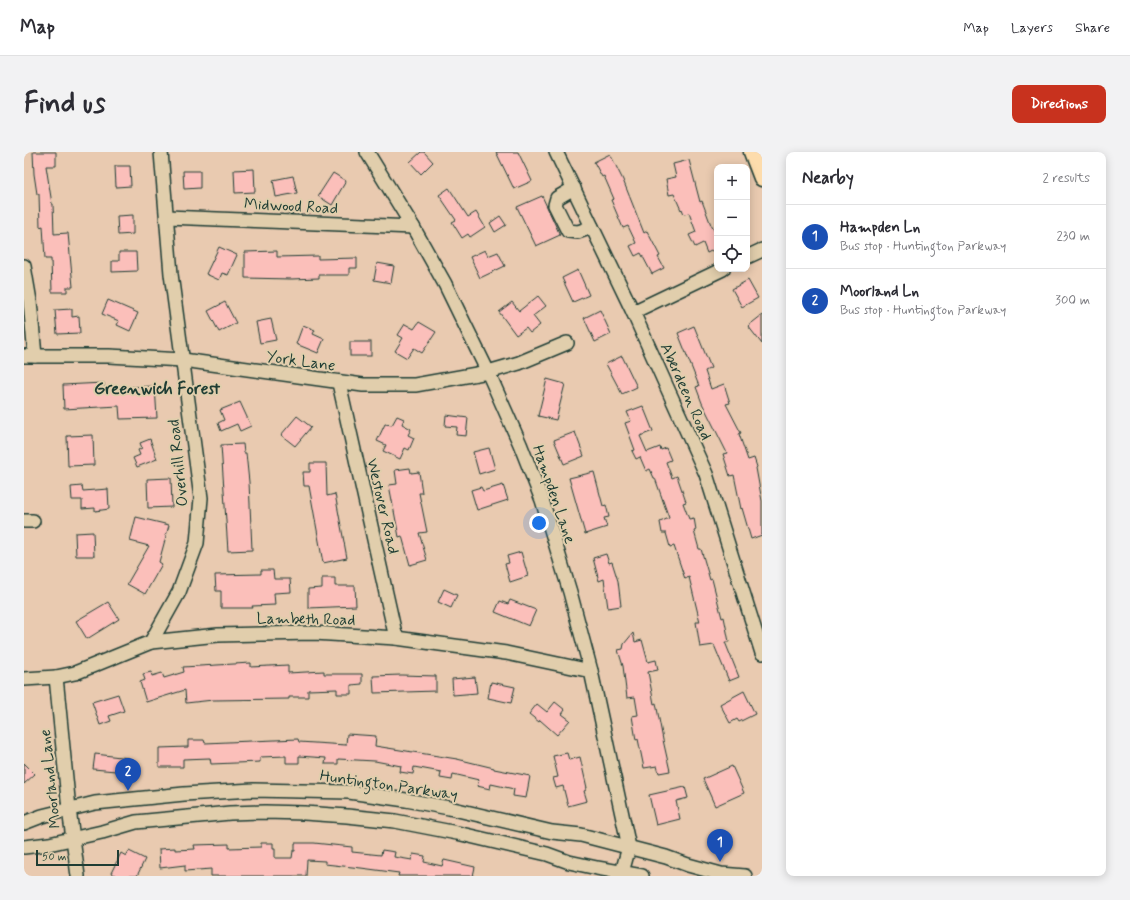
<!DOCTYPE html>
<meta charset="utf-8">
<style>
body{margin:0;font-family:Mynerve,sans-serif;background:#f2f2f3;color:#2b2b33}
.controls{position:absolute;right:12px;top:12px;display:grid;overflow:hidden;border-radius:8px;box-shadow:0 2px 10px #0003}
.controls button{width:36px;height:36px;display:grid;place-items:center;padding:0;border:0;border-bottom:1px solid #e1e1e2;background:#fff;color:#2b2b33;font:20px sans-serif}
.scale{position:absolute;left:12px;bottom:10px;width:83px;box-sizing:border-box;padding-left:4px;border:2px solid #1f3d34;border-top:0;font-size:11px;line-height:14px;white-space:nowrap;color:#1f3d34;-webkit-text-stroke:3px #e1ceac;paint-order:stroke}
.you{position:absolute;left:515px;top:371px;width:14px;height:14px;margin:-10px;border:3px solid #fff;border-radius:50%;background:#1a73e8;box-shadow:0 0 0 6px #1a73e833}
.badge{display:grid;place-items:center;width:26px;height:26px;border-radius:50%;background:#c8321e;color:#fff;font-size:13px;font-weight:700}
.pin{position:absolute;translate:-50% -33px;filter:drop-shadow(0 1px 2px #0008)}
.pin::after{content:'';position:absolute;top:21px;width:14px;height:12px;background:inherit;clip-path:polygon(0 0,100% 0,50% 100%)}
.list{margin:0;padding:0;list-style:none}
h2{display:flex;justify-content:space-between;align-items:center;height:52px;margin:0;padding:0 16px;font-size:17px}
h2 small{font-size:13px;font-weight:400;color:#7c7c81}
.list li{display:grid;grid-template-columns:26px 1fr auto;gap:12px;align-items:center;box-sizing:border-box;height:64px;padding:0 16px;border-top:1px solid #e1e1e2}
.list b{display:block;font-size:15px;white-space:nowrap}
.list p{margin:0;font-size:13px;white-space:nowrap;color:#7c7c81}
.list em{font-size:13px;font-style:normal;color:#7c7c81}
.icon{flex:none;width:22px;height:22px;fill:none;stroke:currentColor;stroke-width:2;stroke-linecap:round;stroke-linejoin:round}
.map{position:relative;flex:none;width:738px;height:724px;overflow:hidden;border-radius:8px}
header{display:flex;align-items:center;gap:24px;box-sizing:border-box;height:56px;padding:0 20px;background:#fff;border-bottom:1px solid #e1e1e2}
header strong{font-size:19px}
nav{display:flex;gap:22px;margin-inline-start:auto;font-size:14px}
.intro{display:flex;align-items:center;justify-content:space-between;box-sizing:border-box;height:96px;padding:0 24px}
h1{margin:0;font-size:28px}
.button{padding:10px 18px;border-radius:8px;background:#c8321e;color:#fff;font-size:14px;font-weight:700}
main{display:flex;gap:24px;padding:0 24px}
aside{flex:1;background:#fff;border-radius:8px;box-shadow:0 2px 10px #0003}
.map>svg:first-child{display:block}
.building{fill:#fbbfba;stroke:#1f3d34}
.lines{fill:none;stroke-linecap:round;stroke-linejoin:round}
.minor-casing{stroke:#1f3d34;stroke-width:16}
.major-casing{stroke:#1f3d34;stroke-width:19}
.minor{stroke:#e1ceac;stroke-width:13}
.major{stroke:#fddcac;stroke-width:16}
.labels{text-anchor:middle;stroke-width:4;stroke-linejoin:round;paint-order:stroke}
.street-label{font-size:16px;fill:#1f3d34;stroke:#e1ceac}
.neighbourhood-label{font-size:17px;font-weight:bold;fill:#1f3d34;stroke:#e1ceac}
</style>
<header>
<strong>Map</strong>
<nav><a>Map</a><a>Layers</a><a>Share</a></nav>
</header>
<div class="intro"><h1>Find us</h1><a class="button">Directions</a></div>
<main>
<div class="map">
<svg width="738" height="724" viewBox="0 0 738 724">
<rect width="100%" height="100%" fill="#e9cab0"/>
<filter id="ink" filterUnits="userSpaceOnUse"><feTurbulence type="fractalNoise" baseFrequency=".025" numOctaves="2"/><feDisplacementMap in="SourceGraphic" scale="8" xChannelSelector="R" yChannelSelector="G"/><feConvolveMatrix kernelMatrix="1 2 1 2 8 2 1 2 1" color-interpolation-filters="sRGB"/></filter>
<g filter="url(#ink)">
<g class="building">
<path d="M 9,0 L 32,0 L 32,14 L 22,14 L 28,52 L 29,52 L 30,82 L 44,81 L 49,135 L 43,135 L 43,140 L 28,140 L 27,107 L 21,107 L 19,74 L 16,75 L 15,42 L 13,42 L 10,22 Z"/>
<path d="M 397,0 L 400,0 L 409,10 L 397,22 L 386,10 Z"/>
<path d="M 472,0 L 494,0 L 508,29 L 490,37 Z"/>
<path d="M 586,2 L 599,28 L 620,81 L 623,79 L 636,104 L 634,105 L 640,116 L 628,122 L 617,101 L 611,104 L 606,94 L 612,91 L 604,74 L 599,76 L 587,48 L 590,47 L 580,24 L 578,25 L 570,10 Z"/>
<path d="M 665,8 L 676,50 L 678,49 L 687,73 L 693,83 L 693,96 L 683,101 L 679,91 L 671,95 L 665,83 L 672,80 L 665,61 L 660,62 L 658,57 L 657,58 L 650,42 L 645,43 L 642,27 L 652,25 L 649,12 Z"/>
<path d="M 91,14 L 106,14 L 107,34 L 92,35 Z"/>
<path d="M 230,17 L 231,40 L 211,41 L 210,18 Z"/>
<path d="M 159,19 L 176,19 L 176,36 L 160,37 Z"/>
<path d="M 309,21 L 322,29 L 308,53 L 294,44 Z"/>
<path d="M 269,24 L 273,41 L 252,45 L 249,28 Z"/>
<path d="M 425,36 L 444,65 L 452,60 L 461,75 L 446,85 L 444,82 L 438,86 L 428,70 L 432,68 L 415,43 Z"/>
<path d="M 518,44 L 536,83 L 512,94 L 493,55 Z"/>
<path d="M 109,63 L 109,82 L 94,83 L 93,64 Z"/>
<path d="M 476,64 L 482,73 L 471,80 L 466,71 Z"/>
<path d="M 195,95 L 213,103 L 204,123 L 198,121 L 195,128 L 182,122 Z"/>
<path d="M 461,98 L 464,104 L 474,100 L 481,114 L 456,126 L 446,105 Z"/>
<path d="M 253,99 L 253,105 L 294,104 L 294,107 L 333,106 L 333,116 L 325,116 L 325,123 L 295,123 L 295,126 L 267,127 L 221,126 L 221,100 Z"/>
<path d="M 95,100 L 112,100 L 113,119 L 88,120 L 88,109 L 95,109 Z"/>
<path d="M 353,111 L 370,114 L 367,131 L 350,128 Z"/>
<path d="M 554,118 L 565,143 L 549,150 L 538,126 Z"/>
<path d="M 724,128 L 734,146 L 718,155 L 708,137 Z"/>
<path d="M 514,144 L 522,154 L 509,164 L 516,173 L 506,181 L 502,176 L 492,183 L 475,160 L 488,150 L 495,159 Z"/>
<path d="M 84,148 L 114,161 L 106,179 L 93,173 L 95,169 L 78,162 Z"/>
<path d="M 201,150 L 212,171 L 195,180 L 184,159 Z"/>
<path d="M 48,157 L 48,165 L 55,164 L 56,181 L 33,182 L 31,158 Z"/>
<path d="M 576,158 L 587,182 L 571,190 L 560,166 Z"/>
<path d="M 738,163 L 738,192 L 724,174 Z"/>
<path d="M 247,167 L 252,188 L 236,191 L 232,170 Z"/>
<path d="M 395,170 L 412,180 L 398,201 L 390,196 L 383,206 L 371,199 L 379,186 L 374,183 L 381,172 L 390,177 Z"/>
<path d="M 279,173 L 291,178 L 289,182 L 300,187 L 294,201 L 272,192 Z"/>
<path d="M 670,174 L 687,216 L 681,219 L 687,237 L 700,232 L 706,251 L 702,252 L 717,281 L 715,282 L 724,308 L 730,306 L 733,315 L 732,316 L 738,349 L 738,383 L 727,387 L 718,356 L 717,357 L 710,323 L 706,324 L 699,302 L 703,301 L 678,251 L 672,235 L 675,234 L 654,181 Z"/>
<rect x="326" y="190" width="21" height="14"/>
<path d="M 598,204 L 613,235 L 598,242 L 582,212 Z"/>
<path d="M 523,227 L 541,232 L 532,268 L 514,264 Z"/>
<path d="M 80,231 L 80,236 L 131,234 L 133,266 L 96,267 L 95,254 L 40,257 L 39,233 Z"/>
<path d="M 216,250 L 227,274 L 216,279 L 213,272 L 197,279 L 194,271 L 200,268 L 196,258 Z"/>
<path d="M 619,254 L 629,279 L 616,284 L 623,300 L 636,295 L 637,298 L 642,296 L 647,308 L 642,310 L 648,326 L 653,324 L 662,350 L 659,351 L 665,367 L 670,366 L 672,378 L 670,379 L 675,397 L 677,397 L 686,428 L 688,427 L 698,466 L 700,465 L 705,490 L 701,490 L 715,525 L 705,529 L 690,493 L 676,495 L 672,470 L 676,470 L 665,425 L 661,427 L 650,394 L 646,395 L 642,381 L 638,381 L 636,370 L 645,366 L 631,326 L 630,326 L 626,317 L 622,319 L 616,305 L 612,307 L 608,299 L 611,298 L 601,271 L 607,269 L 603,260 Z"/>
<path d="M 422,263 L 444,266 L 442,284 L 432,283 L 433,275 L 421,274 Z"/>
<path d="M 273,264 L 287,275 L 271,294 L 257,283 Z"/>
<path d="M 373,264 L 380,267 L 378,272 L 387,277 L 384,283 L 390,286 L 385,298 L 381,296 L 376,307 L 359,299 L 362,293 L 353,289 L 361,272 L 368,273 Z"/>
<path d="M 551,280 L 560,304 L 540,312 L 530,288 Z"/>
<path d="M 69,283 L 70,313 L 44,314 L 43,284 Z"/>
<path d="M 126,287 L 133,307 L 113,315 L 109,306 L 116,303 L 114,298 L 118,296 L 116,291 Z"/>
<path d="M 219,292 L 220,301 L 222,301 L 225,330 L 228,398 L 204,399 L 197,293 Z"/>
<path d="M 465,296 L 471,317 L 455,322 L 449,300 Z"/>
<path d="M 286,311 L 302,311 L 303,344 L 311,342 L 323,406 L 299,411 L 285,334 L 280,334 L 279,320 L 286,320 Z"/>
<path d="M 386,316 L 387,321 L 395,320 L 398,341 L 395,341 L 403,380 L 395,381 L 403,408 L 386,413 L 378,384 L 375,385 L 365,333 L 373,332 L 371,318 Z"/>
<path d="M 570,320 L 579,354 L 582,353 L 585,365 L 580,366 L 583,375 L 561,382 L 545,326 Z"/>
<path d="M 147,326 L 148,355 L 124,356 L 123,327 Z"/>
<path d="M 479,333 L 484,348 L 453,358 L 447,338 L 457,335 L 459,339 Z"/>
<path d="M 58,334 L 59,339 L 84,337 L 85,357 L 71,359 L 71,356 L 58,357 L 58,348 L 48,348 L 47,335 Z"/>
<path d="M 112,365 L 145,373 L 135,410 L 138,412 L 121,442 L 103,432 L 125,394 L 106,389 Z"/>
<path d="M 69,380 L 70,404 L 52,404 L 51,381 Z"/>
<path d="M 497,400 L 504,424 L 486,430 L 481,412 L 485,411 L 483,404 Z"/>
<path d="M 582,402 L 585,411 L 588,410 L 594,429 L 597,454 L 584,456 L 580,427 L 575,429 L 569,406 Z"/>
<path d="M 237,418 L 249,418 L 250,427 L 266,427 L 267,440 L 250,441 L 251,453 L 228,454 L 229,456 L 197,456 L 197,439 L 192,439 L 191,423 L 237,422 Z"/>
<path d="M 298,426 L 311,426 L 311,434 L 331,434 L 332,454 L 284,456 L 284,437 L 298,436 Z"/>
<path d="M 420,437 L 433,443 L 427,456 L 414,450 Z"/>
<path d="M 486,448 L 512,458 L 505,474 L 471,460 L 476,449 L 484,452 Z"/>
<path d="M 84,450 L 95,467 L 63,487 L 52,469 Z"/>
<path d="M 609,481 L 611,490 L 618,488 L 624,510 L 632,508 L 634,518 L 624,520 L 630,552 L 632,551 L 639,588 L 646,619 L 635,621 L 633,614 L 620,616 L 614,587 L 612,588 L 608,564 L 614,563 L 611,545 L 603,546 L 599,514 L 594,498 L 599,497 L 600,492 Z"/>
<path d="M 227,511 L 227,515 L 264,513 L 264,521 L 300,519 L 300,522 L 338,522 L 338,532 L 327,533 L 327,542 L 313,542 L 313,537 L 284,538 L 284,545 L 265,545 L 265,547 L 189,548 L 162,551 L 161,538 L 122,550 L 116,530 L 121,528 L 119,522 L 127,520 L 128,524 L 138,521 L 140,526 L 160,520 L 159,515 Z"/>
<path d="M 377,523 L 412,524 L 412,539 L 350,541 L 349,524 Z"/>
<path d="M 451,525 L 453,541 L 429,543 L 428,527 Z"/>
<path d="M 467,530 L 491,535 L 487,551 L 464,546 Z"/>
<path d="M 720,539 L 731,562 L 715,570 L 713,567 L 706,571 L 696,552 Z"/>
<path d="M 94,542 L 100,559 L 85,564 L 87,569 L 76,573 L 68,550 Z"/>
<path d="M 531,550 L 541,558 L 538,562 L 546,568 L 533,583 L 516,568 L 515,570 L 505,562 L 513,552 L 523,560 Z"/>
<path d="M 323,582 L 352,584 L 351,594 L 433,607 L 470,616 L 470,617 L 506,624 L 502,646 L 489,644 L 490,637 L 467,632 L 466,637 L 453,634 L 455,628 L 429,622 L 428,628 L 416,626 L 417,620 L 390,615 L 389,622 L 376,620 L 377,614 L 351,609 L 314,607 L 314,612 L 301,612 L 302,606 L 275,604 L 275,611 L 262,611 L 262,604 L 236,605 L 236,610 L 187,612 L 186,606 L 159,607 L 159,615 L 135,615 L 135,596 L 164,595 L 164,588 L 180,588 L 181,591 L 274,587 L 275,590 L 322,593 Z"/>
<path d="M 543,601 L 545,608 L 556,605 L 563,636 L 562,636 L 562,638 L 560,639 L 563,649 L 544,654 L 539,634 L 532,636 L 529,626 L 534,625 L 529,604 Z"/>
<path d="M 71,602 L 105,606 L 103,620 L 69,617 Z"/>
<path d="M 0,611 L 11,622 L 0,632 Z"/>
<path d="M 708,614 L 720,641 L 691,654 L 679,627 Z"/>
<path d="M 661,635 L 664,646 L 652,649 L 656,667 L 632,673 L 625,643 Z"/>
<path d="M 237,691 L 249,691 L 249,696 L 251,696 L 251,706 L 268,706 L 269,699 L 271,699 L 271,691 L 290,691 L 328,695 L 328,700 L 357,703 L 358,698 L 371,700 L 370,705 L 388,708 L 389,702 L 401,704 L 400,710 L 418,714 L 420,708 L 451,715 L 449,724 L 374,724 L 375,721 L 337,716 L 301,712 L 301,709 L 283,708 L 282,724 L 187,724 L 187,717 L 161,719 L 161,713 L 136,716 L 135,697 L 151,696 L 151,698 L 171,697 L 170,693 L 205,692 L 205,696 L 237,695 Z"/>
<path d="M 105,699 L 121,707 L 113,724 L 93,724 L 87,721 L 97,701 L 102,704 Z"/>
</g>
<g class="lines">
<g class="minor-casing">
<g id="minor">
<path d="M 343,0 L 389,75 L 421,132 L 464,220 L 496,292 L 518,348 L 546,440 L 567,519 L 605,695 L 597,724"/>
<path d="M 532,0 L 609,160 L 682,322 L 738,501"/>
<path d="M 550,36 L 533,46 L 531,53 L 544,79 L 554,80 L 568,75"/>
<path d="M 143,65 L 389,75"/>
<path d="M 723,105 L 738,98"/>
<path d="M 0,114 L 6,149 L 11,204"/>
<path d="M 609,160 L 699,117"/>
<path d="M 0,204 L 85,204 L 159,208 L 339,233 L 391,233 L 464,220 L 495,211 L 543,191"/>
<path d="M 315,231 L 372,486"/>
<path d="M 0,369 L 9,369"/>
<path d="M 127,490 L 155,440 L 173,391 L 177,346 L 147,122 L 137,0"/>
<path d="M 32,525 L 45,657 L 54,724"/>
<path d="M 0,527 L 32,525 L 51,521 L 127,490 L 194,483 L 290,481 L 372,486 L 482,501 L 567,519"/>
<path d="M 0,671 L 18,664 L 71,651 L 160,642 L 229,638 L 325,640 L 382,648 L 425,656 L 528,680 L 557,683 L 642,705 L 664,713 L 697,722 L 721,724"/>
<path d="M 0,695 L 25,692 L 78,680 L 112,670 L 206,661 L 241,660 L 280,661 L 323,664 L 371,669 L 433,681 L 523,702 L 545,710 L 573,716 L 618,724"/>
</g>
</g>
<g class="major-casing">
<path id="major" d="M 728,0 L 738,26"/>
</g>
<use href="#minor" class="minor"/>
<use href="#major" class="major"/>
</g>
</g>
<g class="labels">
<g class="street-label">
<text transform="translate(267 53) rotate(3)" y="6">Midwood Road</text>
<text transform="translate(277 208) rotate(8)" y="6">York Lane</text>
<text transform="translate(663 239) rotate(66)" y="6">Aberdeen Road</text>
<text transform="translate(153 311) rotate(-96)" y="6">Overhill Road</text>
<text transform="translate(531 342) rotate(71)" y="6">Hampden Lane</text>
<text transform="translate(360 354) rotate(77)" y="6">Westover Road</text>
<text transform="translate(282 466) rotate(1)" y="6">Lambeth Road</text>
<text transform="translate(25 627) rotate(-96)" y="6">Moorland Lane</text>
<text transform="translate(365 632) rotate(8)" y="6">Huntington Parkway</text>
</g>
<g class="neighbourhood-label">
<text x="133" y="242">Greenwich Forest</text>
</g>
</g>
</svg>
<div class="controls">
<button>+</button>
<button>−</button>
<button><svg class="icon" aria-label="locate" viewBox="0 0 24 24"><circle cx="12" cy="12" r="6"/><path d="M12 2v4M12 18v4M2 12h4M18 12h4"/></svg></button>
</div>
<div class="scale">50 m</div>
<div class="you"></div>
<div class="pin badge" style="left:696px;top:710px;background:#1a4fb4">1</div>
<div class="pin badge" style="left:104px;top:639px;background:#1a4fb4">2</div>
</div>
<aside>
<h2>Nearby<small>2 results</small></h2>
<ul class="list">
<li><span class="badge" style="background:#1a4fb4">1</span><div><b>Hampden Ln</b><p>Bus stop · Huntington Parkway</p></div><em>230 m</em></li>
<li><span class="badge" style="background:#1a4fb4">2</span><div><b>Moorland Ln</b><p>Bus stop · Huntington Parkway</p></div><em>300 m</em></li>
</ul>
</aside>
</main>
